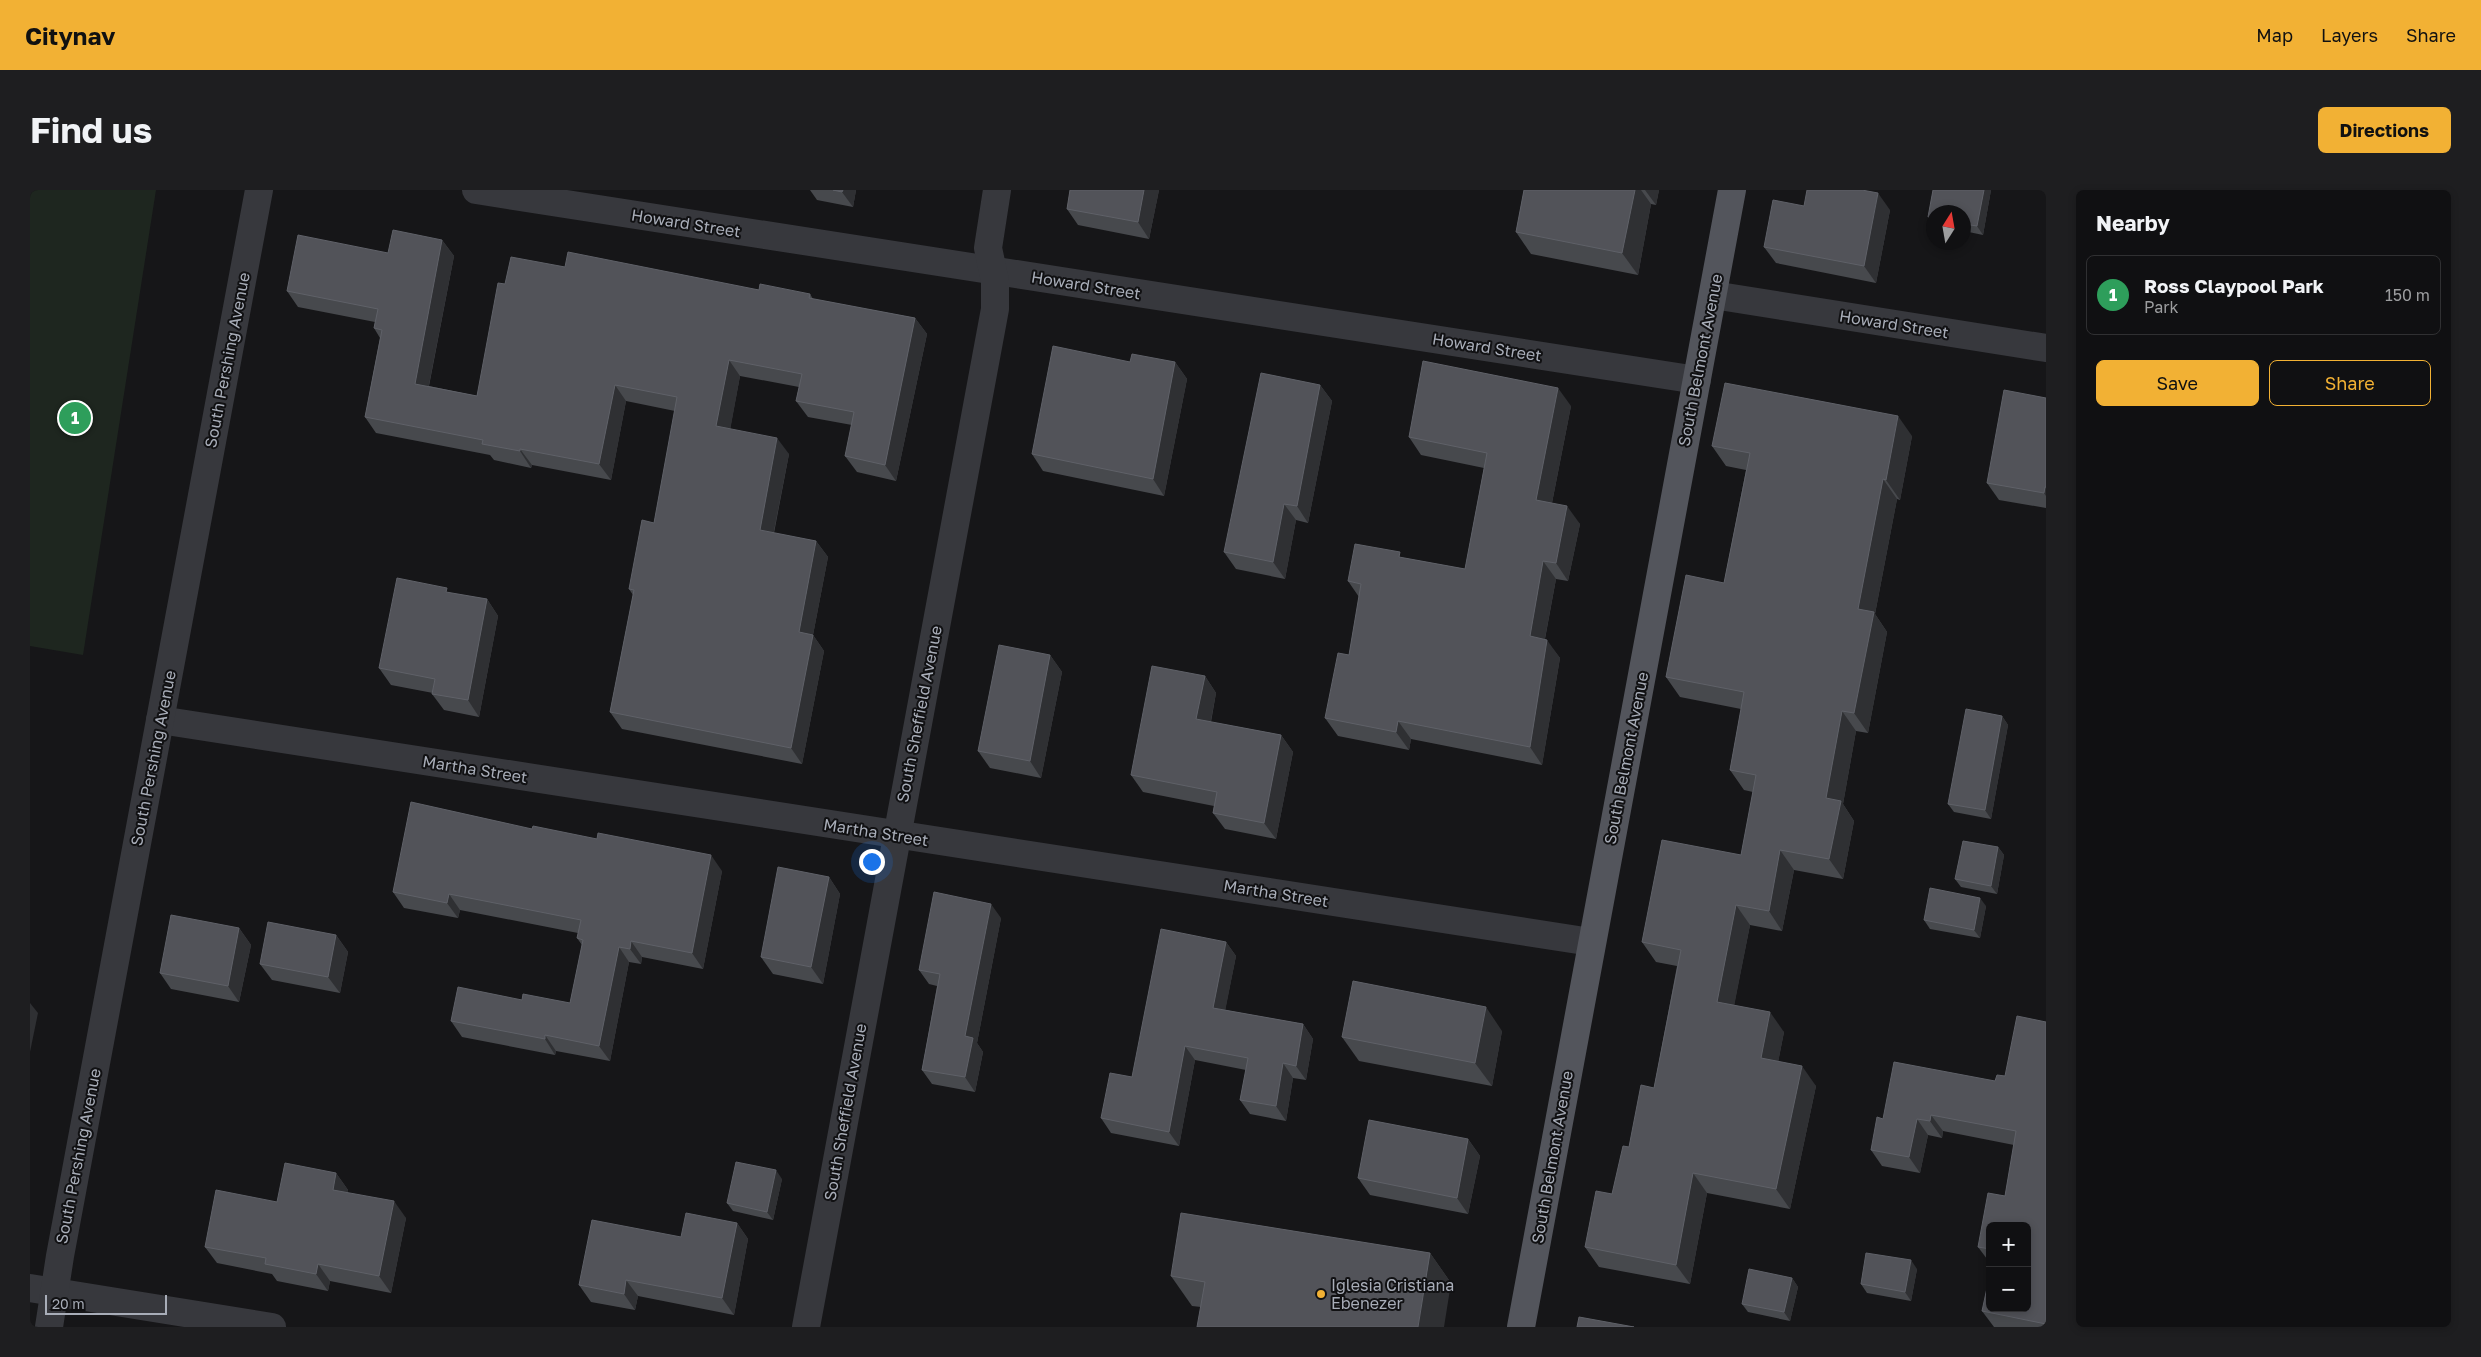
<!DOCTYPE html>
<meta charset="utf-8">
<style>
body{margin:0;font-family:"Golos Text",sans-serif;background:#1e1e20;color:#f1f3f6}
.controls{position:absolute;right:15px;bottom:15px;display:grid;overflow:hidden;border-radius:8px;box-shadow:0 2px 8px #0003}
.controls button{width:45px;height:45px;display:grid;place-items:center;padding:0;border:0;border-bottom:1px solid #303032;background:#101012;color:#f1f3f6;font:25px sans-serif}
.compass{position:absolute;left:1896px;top:15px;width:45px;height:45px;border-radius:50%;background:#101012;box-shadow:0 2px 8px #0003;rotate:11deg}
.scale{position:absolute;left:15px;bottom:12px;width:122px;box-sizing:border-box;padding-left:5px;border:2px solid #a8adb8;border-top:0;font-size:14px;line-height:18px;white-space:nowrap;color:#a8adb8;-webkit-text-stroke:4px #111113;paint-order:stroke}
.you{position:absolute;left:841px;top:671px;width:18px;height:18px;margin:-12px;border:4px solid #fff;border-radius:50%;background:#1a73e8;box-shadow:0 0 0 8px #1a73e833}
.badge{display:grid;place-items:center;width:32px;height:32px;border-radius:50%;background:#f2b134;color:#fff;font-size:16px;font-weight:700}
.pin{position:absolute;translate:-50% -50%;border:2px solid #fff;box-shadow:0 1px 5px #0006}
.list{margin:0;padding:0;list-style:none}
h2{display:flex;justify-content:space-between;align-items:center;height:65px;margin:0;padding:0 20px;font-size:21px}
h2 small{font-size:16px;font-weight:400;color:#9c9d9f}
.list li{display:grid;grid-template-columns:32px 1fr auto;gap:15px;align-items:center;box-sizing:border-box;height:80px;margin:0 10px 10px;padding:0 10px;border:1px solid #303032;border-radius:8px}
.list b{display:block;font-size:19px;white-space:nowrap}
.list p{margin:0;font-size:16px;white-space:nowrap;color:#9c9d9f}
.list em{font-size:16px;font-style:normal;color:#9c9d9f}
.actions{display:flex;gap:10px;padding:15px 20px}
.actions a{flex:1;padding:11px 0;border:1px solid #f2b134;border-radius:8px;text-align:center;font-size:18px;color:#f2b134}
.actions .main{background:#f2b134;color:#111}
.map{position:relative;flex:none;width:2016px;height:1137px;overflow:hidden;border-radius:8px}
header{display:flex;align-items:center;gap:30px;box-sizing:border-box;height:70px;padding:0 25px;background:#f2b134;color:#111}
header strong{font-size:24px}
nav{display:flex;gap:28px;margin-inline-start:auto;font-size:18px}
.intro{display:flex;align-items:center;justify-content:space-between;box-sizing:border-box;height:120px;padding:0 30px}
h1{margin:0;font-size:35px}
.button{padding:12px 22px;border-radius:8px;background:#f2b134;color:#111;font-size:18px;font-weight:700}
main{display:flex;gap:30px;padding:0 30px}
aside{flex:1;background:#101012;border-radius:8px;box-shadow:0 2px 8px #0003}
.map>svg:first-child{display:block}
.green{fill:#1e261f}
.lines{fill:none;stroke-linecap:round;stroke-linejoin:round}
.minor{stroke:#37383d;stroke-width:28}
.major{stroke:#53555c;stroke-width:28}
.wall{fill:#47494d}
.shaded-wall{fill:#2f3033}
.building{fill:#525359;stroke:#5f6168}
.poi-dot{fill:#f2b134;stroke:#111113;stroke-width:2}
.labels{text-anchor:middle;stroke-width:4;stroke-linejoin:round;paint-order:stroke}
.street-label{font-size:16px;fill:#a8adb8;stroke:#111113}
.poi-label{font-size:16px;fill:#a8adb8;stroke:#111113;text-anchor:start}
</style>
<header>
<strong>Citynav</strong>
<nav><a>Map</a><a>Layers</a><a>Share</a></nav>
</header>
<div class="intro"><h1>Find us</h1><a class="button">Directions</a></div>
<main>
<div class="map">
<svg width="2016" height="1137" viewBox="0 0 2016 1137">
<rect width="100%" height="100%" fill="#161618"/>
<path class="green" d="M 0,0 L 126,0 L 53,465 L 0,456 Z"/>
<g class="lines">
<g class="minor">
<path d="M 446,0 L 1667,190"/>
<path d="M 1683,105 L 2016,158"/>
<path d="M 130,530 L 1561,752"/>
<path d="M 0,1098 L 242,1137"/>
<path d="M 19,1137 L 30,1066 L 229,0"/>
<path d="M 776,1137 L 965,119 L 965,91 L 958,58 L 967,0"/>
</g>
<path class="major" d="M 1491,1137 L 1702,0"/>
</g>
<g class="wall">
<path d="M 780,0 L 826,0 L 823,17 L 787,10 Z"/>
<path d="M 1040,0 L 1129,0 L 1119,49 L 1048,35 L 1037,19 Z"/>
<path d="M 1494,0 L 1629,0 L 1626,15 L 1621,14 L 1608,85 L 1501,64 L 1486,42 Z"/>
<path d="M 1903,0 L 1961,0 L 1953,45 L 1934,41 L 1934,22 L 1904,22 L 1904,34 L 1898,27 Z"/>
<path d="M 1860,20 L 1846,93 L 1746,73 L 1734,57 Z"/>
<path d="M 412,50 L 424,66 L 399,196 L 447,206 L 475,94 L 535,77 L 729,100 L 780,104 L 783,109 L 885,128 L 897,144 L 866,291 L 827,282 L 815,266 L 822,235 L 778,227 L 766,211 L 769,197 L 710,186 L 700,239 L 759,264 L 744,343 L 786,351 L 798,367 L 783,445 L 794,461 L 772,574 L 592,539 L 580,522 L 603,405 L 599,399 L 624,333 L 645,221 L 596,211 L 581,290 L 502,275 L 501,278 L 464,270 L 460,265 L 346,243 L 335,227 L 350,148 L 344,138 L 345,132 L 268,117 L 257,101 L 358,63 Z"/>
<path d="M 1100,172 L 1145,172 L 1157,189 L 1134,306 L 1013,281 L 1002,264 Z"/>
<path d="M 1290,195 L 1302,211 L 1278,333 L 1266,330 L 1255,389 L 1206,379 L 1194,362 Z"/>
<path d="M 2016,208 L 2016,318 L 1969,310 L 1957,293 Z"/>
<path d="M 1541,216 L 1522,313 L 1550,334 L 1538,391 L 1526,389 L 1515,449 L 1530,468 L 1512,575 L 1381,549 L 1379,560 L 1308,546 L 1295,528 L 1319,465 L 1329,407 L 1318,391 L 1374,368 L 1435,379 L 1454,278 L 1391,265 L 1379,247 Z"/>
<path d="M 1882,246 L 1870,310 L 1867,309 L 1845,424 L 1857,442 L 1838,543 L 1826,541 L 1813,614 L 1824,631 L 1813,689 L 1764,680 L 1752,741 L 1720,735 L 1704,815 L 1754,842 L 1748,872 L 1786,896 L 1760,1019 L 1677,1003 L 1660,1094 L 1569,1077 L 1555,1057 L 1582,1004 L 1599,957 L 1624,898 L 1647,776 L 1626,772 L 1612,752 L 1711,665 L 1723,602 L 1714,600 L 1700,580 L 1711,519 L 1650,507 L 1636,487 L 1694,393 L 1716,280 L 1696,276 L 1682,256 Z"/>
<path d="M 420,403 L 457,409 L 468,426 L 449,527 L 414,520 L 402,504 L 403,503 L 361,495 L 349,478 Z"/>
<path d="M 1020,465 L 1032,482 L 1011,588 L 960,578 L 948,561 Z"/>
<path d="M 1175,486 L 1186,503 L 1181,532 L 1251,545 L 1263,562 L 1246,649 L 1195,639 L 1183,623 L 1184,616 L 1113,602 L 1101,585 Z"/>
<path d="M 1972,526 L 1978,535 L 1961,629 L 1924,622 L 1918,614 Z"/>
<path d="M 1968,657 L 1974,665 L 1967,704 L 1931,697 L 1925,689 Z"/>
<path d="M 692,681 L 673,779 L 612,767 L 611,774 L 599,772 L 580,871 L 526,861 L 525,865 L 432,847 L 421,831 L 492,810 L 540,813 L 552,755 L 547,748 L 548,743 L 430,720 L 428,728 L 374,718 L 363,702 Z"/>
<path d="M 799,687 L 810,704 L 793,794 L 743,784 L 731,767 Z"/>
<path d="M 1956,716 L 1950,748 L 1900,739 L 1894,730 Z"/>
<path d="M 971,728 L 947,853 L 953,862 L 945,902 L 902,894 L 892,880 L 907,796 L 899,794 L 889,780 Z"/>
<path d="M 209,738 L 221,755 L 209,812 L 141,799 L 130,783 Z"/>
<path d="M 306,745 L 318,762 L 310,803 L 242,790 L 230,774 Z"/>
<path d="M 1196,752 L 1206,766 L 1195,820 L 1273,834 L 1283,849 L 1276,890 L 1263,888 L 1256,931 L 1220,924 L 1210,910 L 1216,880 L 1165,870 L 1149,956 L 1081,943 L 1071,928 L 1102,887 Z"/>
<path d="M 2016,832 L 2016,1137 L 1964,1137 L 1952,1121 L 1997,1118 L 1960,1036 L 1960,1073 L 1948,1057 L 1975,1006 L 1984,955 L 1913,941 L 1912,948 L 1898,945 L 1890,983 L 1852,976 L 1841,960 L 1853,929 L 1965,891 L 1975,886 Z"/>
<path d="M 1472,841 L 1462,896 L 1329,871 L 1312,847 Z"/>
<path d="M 1438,949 L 1450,966 L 1438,1024 L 1340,1005 L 1328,988 Z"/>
<path d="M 306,983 L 318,1000 L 317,1003 L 376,1028 L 361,1103 L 300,1091 L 298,1101 L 247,1091 L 242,1084 L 187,1073 L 175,1057 L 247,1012 Z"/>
<path d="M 752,989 L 743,1030 L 703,1021 L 697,1013 Z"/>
<path d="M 707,1033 L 718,1049 L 704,1125 L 608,1106 L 605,1120 L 561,1112 L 549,1095 L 651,1047 Z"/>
<path d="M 1400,1063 L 1421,1093 L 1171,1117 L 1162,1116 L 1141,1086 Z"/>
<path d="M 1887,1079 L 1881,1111 L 1837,1103 L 1831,1094 Z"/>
<path d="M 1762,1088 L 1768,1097 L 1760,1131 L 1718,1122 L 1712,1114 Z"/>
</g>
<g class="shaded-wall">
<path d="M 813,0 L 826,0 L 823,17 L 812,2 Z"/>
<path d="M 1114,0 L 1129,0 L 1119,49 L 1108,32 Z"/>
<path d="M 1605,0 L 1611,0 L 1621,14 L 1608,85 L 1592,63 Z"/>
<path d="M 1615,0 L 1629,0 L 1626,15 Z"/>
<path d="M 1954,0 L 1961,0 L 1953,45 L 1947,36 Z"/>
<path d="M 1848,3 L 1860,20 L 1846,93 L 1834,76 Z"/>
<path d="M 412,50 L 424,66 L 396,210 L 385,194 Z"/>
<path d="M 885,128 L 897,144 L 866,291 L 855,275 Z"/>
<path d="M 699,170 L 710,186 L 698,252 L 686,236 Z"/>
<path d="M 1145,172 L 1157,189 L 1134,306 L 1123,289 Z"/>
<path d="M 585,195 L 596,211 L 581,290 L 569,274 Z"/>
<path d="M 1290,195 L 1302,211 L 1278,333 L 1267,316 Z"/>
<path d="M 1528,198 L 1541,216 L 1519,328 L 1506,310 Z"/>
<path d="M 1868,226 L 1882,246 L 1870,310 L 1856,290 Z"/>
<path d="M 747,248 L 759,264 L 741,356 L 730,340 Z"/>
<path d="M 490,259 L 502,275 L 501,278 L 490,261 Z"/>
<path d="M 1853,289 L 1867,309 L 1845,424 L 1857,442 L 1838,543 L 1824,523 L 1828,419 Z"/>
<path d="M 2015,297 L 2016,299 L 2016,306 L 2014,303 Z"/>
<path d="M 1254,314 L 1266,330 L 1255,389 L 1243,372 Z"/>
<path d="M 1537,316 L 1550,334 L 1538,391 L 1526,373 Z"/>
<path d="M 786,351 L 798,367 L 783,445 L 794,461 L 772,574 L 761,558 L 769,442 Z"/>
<path d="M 1513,371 L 1526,389 L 1512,464 L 1500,446 Z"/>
<path d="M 457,409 L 468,426 L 449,527 L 438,510 Z"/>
<path d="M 1517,450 L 1530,468 L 1512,575 L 1500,557 Z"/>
<path d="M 1020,465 L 1032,482 L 1011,588 L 1000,571 Z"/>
<path d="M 1175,486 L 1186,503 L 1178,546 L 1166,529 Z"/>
<path d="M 1812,521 L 1826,541 L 1813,614 L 1824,631 L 1813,689 L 1799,669 L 1796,608 Z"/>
<path d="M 1972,526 L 1978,535 L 1961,629 L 1955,620 Z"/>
<path d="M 1368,531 L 1381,549 L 1379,560 L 1366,542 Z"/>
<path d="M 1251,545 L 1263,562 L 1246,649 L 1234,633 Z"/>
<path d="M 1968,657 L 1974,665 L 1967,704 L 1961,696 Z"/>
<path d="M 1750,660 L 1764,680 L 1752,741 L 1739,721 Z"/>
<path d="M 681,665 L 692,681 L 673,779 L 662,763 Z"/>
<path d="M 799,687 L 810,704 L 793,794 L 781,777 Z"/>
<path d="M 419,704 L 430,720 L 428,728 L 417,713 Z"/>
<path d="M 1950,708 L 1956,716 L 1950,748 L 1944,740 Z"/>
<path d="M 961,714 L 971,728 L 947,853 L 953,862 L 945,902 L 935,887 L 935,846 Z"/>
<path d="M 1706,715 L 1720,735 L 1701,832 L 1687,812 Z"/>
<path d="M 209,738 L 221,755 L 209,812 L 198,796 Z"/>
<path d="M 306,745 L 318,762 L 310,803 L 298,787 Z"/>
<path d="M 601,751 L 612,767 L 611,774 L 600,759 Z"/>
<path d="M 1196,752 L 1206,766 L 1193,832 L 1183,818 Z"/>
<path d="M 589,757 L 599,772 L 580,871 L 569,856 Z"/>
<path d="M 0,813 L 8,823 L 0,862 Z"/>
<path d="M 1456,817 L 1472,841 L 1462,896 L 1445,873 Z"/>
<path d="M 1740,822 L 1754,842 L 1745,888 L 1731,868 Z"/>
<path d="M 1273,834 L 1283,849 L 1276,890 L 1266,876 Z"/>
<path d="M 515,845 L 526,861 L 525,865 L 515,849 Z"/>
<path d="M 1155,856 L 1165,870 L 1149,956 L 1139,942 Z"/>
<path d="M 1253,873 L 1263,888 L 1256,931 L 1246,916 Z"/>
<path d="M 1772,876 L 1786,896 L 1760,1019 L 1746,999 Z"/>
<path d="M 1901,925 L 1913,941 L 1912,948 L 1900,931 Z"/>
<path d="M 1887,929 L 1898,945 L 1890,983 L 1879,967 Z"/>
<path d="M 1438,949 L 1450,966 L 1438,1024 L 1427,1008 Z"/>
<path d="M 746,980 L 752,989 L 743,1030 L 737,1022 Z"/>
<path d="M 306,983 L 318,1000 L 314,1017 L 303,1000 Z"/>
<path d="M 1663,983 L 1677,1003 L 1660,1094 L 1646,1075 Z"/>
<path d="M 364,1011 L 376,1028 L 361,1103 L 349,1086 Z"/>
<path d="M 707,1033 L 718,1049 L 704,1125 L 692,1108 Z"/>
<path d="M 1400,1063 L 1421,1093 L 1414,1137 L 1388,1137 Z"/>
<path d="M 1881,1070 L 1887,1079 L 1881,1111 L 1875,1102 Z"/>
<path d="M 288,1074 L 300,1091 L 298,1101 L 286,1084 Z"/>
<path d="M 1762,1088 L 1768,1097 L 1760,1131 L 1754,1122 Z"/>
<path d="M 596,1090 L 608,1106 L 605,1120 L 594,1104 Z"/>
</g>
<g class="building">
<path d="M 803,0 L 813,0 L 812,2 Z"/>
<path d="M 1040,0 L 1114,0 L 1108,32 L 1037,19 Z"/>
<path d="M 1494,0 L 1605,0 L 1592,63 L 1486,42 Z"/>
<path d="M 1777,0 L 1832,0 L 1848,3 L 1834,76 L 1734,57 L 1743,10 L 1774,16 Z"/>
<path d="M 1903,0 L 1954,0 L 1947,36 L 1934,34 L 1934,22 L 1904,22 L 1904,28 L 1898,27 Z"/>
<path d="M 363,40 L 412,50 L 385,194 L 447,206 L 468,93 L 475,94 L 481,67 L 535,77 L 538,62 L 729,100 L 730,94 L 780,104 L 779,108 L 885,128 L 855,275 L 815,266 L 824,222 L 766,211 L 772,184 L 699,170 L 686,236 L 747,248 L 730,340 L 786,351 L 769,442 L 783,445 L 761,558 L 580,522 L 604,400 L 599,399 L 612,330 L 624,333 L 647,207 L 585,195 L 569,274 L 490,259 L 490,261 L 452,254 L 453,250 L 335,227 L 352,140 L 344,138 L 348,119 L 257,101 L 268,45 L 358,63 Z"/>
<path d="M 1023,156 L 1100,172 L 1102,164 L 1145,172 L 1123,289 L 1002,264 Z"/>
<path d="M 1393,171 L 1528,198 L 1506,310 L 1537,316 L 1526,373 L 1513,371 L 1500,446 L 1517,450 L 1500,557 L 1368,531 L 1366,542 L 1295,528 L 1308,463 L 1319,465 L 1331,394 L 1318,391 L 1325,354 L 1370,362 L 1369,367 L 1435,379 L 1457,263 L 1379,247 Z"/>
<path d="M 1231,183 L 1290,195 L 1267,316 L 1254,314 L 1243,372 L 1194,362 Z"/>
<path d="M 1695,193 L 1868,226 L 1856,290 L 1853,289 L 1828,419 L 1844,422 L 1824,523 L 1812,521 L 1796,608 L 1811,611 L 1799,669 L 1750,660 L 1739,721 L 1706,715 L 1687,812 L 1740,822 L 1731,868 L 1772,876 L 1746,999 L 1663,983 L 1646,1075 L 1555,1057 L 1566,1001 L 1582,1004 L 1593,956 L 1599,957 L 1611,895 L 1624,898 L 1651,760 L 1612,752 L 1632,650 L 1711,665 L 1726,585 L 1700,580 L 1714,502 L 1636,487 L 1656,385 L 1694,393 L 1720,263 L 1682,256 Z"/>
<path d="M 1974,200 L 2016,208 L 2016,297 L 2015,297 L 2014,303 L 1957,293 Z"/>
<path d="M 367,388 L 417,398 L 416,402 L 457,409 L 438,510 L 402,504 L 405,489 L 349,478 Z"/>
<path d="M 969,455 L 1020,465 L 1000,571 L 948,561 Z"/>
<path d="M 1122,476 L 1175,486 L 1166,529 L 1251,545 L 1234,633 L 1183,623 L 1187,602 L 1101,585 Z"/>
<path d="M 1936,519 L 1972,526 L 1955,620 L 1918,614 Z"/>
<path d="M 381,612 L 502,639 L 503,636 L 567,649 L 568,643 L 681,665 L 662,763 L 601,751 L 600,759 L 589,757 L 569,856 L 515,845 L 515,849 L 421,831 L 428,797 L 492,810 L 493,804 L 540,813 L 553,750 L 547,748 L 551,730 L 419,704 L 417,713 L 363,702 Z"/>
<path d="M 1933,651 L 1968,657 L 1961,696 L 1925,689 Z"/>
<path d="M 748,677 L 799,687 L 781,777 L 731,767 Z"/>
<path d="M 1900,698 L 1950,708 L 1944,740 L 1894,730 Z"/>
<path d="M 904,702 L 961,714 L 935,846 L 943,848 L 935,887 L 892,880 L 910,784 L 889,780 Z"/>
<path d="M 141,725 L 209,738 L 198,796 L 130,783 Z"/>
<path d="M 238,732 L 306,745 L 298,787 L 230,774 Z"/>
<path d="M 1131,739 L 1196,752 L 1183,818 L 1273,834 L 1266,876 L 1253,873 L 1246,916 L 1210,910 L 1218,868 L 1155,856 L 1139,942 L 1071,928 L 1080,883 L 1102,887 Z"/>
<path d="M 1323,791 L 1456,817 L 1445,873 L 1312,847 Z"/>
<path d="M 1987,826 L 2016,832 L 2016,1134 L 1952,1121 L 1960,1084 L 1960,1118 L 1997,1118 L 1997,1036 L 1960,1036 L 1960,1059 L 1948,1057 L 1958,1003 L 1975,1006 L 1986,941 L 1901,925 L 1900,931 L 1887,929 L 1879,967 L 1841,960 L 1847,927 L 1853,929 L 1864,872 L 1965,891 L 1967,885 L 1975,886 Z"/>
<path d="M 1339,930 L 1438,949 L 1427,1008 L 1328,988 Z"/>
<path d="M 706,972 L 746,980 L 737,1022 L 697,1013 Z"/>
<path d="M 255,973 L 306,983 L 303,1000 L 364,1011 L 349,1086 L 288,1074 L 286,1084 L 235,1074 L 236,1068 L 175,1057 L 186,1000 L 247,1012 Z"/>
<path d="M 656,1023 L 707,1033 L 692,1108 L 596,1090 L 594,1104 L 549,1095 L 562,1030 L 651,1047 Z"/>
<path d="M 1151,1023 L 1400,1063 L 1388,1137 L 1167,1137 L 1175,1092 L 1141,1086 Z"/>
<path d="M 1836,1063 L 1881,1070 L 1875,1102 L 1831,1094 Z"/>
<path d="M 1719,1079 L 1762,1088 L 1754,1122 L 1712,1114 Z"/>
<path d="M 1549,1127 L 1604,1137 L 1547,1137 Z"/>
</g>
<circle class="poi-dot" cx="1291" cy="1104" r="5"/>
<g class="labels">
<g class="street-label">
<text transform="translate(656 33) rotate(9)" y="6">Howard Street</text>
<text transform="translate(1056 95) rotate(9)" y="6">Howard Street</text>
<text transform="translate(1864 134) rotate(9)" y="6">Howard Street</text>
<text transform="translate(1457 157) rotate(9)" y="6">Howard Street</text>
<text transform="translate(197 170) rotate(-79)" y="6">South Pershing Avenue</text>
<text transform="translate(1670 170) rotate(-79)" y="6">South Belmont Avenue</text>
<text transform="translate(889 524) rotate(-79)" y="6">South Sheffield Avenue</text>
<text transform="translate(123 568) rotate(-79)" y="6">South Pershing Avenue</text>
<text transform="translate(1596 568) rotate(-79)" y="6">South Belmont Avenue</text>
<text transform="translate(445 579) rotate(9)" y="6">Martha Street</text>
<text transform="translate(846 642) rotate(9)" y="6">Martha Street</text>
<text transform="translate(1246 703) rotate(9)" y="6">Martha Street</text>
<text transform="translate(815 922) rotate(-80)" y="6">South Sheffield Avenue</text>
<text transform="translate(48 966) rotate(-79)" y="6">South Pershing Avenue</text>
<text transform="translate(1522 967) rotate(-80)" y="6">South Belmont Avenue</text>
</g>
<g class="poi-label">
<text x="1301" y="1101">Iglesia Cristiana<tspan x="1301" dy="18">Ebenezer</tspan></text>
</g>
</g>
</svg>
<div class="controls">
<button>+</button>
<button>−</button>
</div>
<svg class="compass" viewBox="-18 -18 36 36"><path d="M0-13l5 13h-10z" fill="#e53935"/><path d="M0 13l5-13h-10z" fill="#9c9d9f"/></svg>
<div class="scale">20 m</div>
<div class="you"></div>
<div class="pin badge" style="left:45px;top:228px;background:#2e9e5b">1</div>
</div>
<aside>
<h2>Nearby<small></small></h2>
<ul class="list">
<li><span class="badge" style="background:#2e9e5b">1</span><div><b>Ross Claypool Park</b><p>Park</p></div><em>150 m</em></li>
</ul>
<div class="actions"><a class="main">Save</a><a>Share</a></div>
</aside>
</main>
